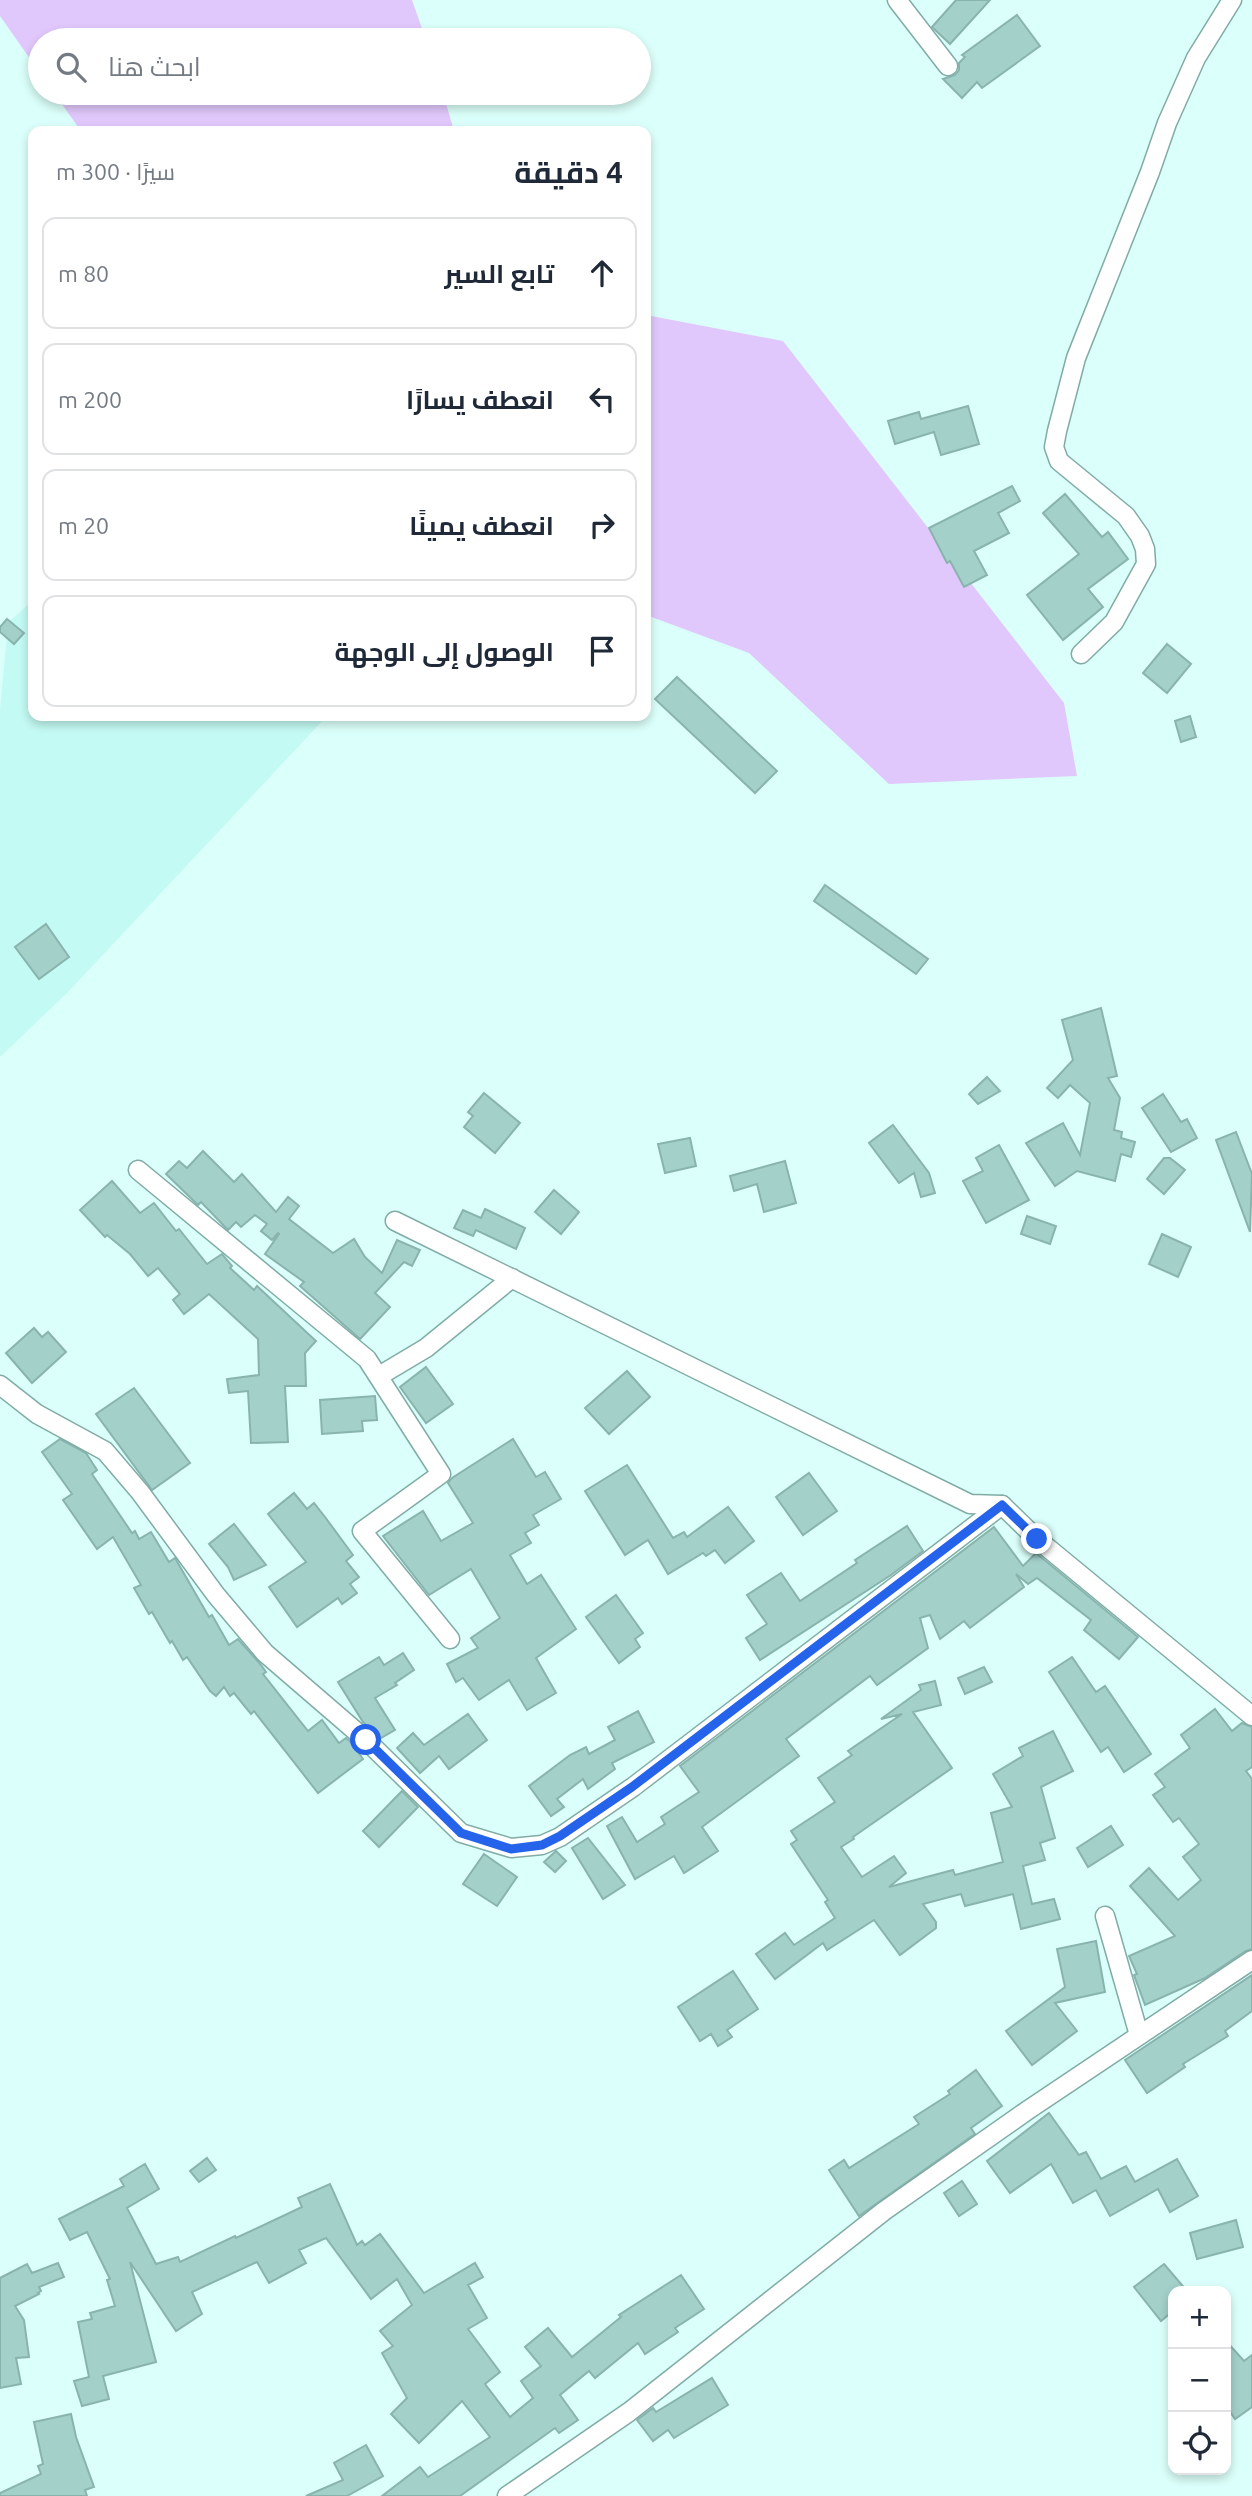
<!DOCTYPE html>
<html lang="ar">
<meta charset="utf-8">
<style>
body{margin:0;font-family:Ubuntu,Cairo,sans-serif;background:#f6f6f7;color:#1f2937;direction:rtl}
.controls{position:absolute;right:21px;bottom:21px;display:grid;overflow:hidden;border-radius:14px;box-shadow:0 4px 10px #0003}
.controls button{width:63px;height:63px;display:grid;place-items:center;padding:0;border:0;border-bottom:2px solid #e0e1e3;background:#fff;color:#1f2937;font:35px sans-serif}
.stop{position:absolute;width:21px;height:21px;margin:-16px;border:5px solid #2563eb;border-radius:50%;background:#fff}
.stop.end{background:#2563eb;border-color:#fff;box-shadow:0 2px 7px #0008}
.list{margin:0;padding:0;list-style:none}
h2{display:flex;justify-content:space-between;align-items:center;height:91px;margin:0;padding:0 28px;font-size:30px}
h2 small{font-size:23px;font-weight:400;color:#747a83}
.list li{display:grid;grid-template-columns:46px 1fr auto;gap:21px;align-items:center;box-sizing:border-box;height:112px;margin:0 14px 14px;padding:0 14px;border:2px solid #e0e1e3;border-radius:14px}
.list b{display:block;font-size:26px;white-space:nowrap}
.list em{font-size:23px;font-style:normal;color:#747a83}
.icon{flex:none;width:38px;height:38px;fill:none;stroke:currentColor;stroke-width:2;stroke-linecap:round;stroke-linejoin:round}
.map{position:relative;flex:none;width:1252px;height:2496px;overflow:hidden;direction:ltr}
.search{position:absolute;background:#fff;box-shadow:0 4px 10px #0003;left:28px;top:28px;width:623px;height:77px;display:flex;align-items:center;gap:18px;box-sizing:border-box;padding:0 24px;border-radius:38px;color:#747a83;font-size:26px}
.panel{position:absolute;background:#fff;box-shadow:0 4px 10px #0003;left:28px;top:126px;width:623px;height:595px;border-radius:14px;direction:rtl}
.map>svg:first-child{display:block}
.built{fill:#c3faf3}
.green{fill:#e1c8fc}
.building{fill:#a4d0ca;stroke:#89b4ae;stroke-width:2}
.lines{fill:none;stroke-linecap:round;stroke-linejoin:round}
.street-casing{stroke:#81aca6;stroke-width:21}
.street{stroke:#fff;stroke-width:18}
.route{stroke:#2563eb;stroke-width:9}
</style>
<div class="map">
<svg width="1252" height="2496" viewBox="0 0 1252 2496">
<rect width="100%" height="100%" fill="#dbfffa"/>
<path class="built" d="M 33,600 L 33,716 L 327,716 L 67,993 L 0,1057 L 0,710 L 8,623 Z"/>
<g class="green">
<path d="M 0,0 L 412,0 L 426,40 L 40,40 L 40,73 L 0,16 Z"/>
<path d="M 54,93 L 443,93 L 454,131 L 81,131 Z"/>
<path d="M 646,315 L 783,341 L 1064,703 L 1077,776 L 889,784 L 749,653 L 646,615 Z"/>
</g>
<g class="building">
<path d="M 956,0 L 990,0 L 950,44 L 932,27 Z"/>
<path d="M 1017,15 L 1040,46 L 982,88 L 977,82 L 962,98 L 943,79 L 955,75 L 959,70 L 959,63 L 965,57 L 962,55 Z"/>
<path d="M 968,406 L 979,444 L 941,455 L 934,432 L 895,444 L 888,421 L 919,412 L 921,419 Z"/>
<path d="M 1012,486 L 1020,501 L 998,513 L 1009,533 L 974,551 L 987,575 L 964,587 L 950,561 L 947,563 L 929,528 Z"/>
<path d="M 1065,494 L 1102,537 L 1108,532 L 1128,559 L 1088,589 L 1103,607 L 1063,640 L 1027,595 L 1079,554 L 1043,513 Z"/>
<path d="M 7,619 L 24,633 L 14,644 L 0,632 L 0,627 Z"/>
<path d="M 1167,644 L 1191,664 L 1167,693 L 1143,673 Z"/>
<path d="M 677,677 L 777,771 L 755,793 L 655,699 Z"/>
<path d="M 1190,716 L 1196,737 L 1181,742 L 1175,721 Z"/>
<path d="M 825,885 L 928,959 L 916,974 L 814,901 Z"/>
<path d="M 46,924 L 69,957 L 39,979 L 15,947 Z"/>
<path d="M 1101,1008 L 1117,1076 L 1108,1078 L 1120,1098 L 1114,1130 L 1122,1132 L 1121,1138 L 1135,1142 L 1131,1157 L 1121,1154 L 1115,1181 L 1077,1171 L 1055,1186 L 1026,1143 L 1063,1123 L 1080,1155 L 1090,1103 L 1070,1085 L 1058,1098 L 1047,1088 L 1073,1060 L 1062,1020 Z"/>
<path d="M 987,1077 L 1000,1091 L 978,1104 L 969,1094 Z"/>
<path d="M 484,1093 L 520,1123 L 495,1153 L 464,1127 L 473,1116 L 468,1112 Z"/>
<path d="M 1163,1094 L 1181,1122 L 1187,1119 L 1197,1138 L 1171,1152 L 1142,1108 Z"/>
<path d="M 893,1125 L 929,1173 L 935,1193 L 921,1197 L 914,1173 L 899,1183 L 869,1143 Z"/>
<path d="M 1236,1132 L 1252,1174 L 1250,1232 L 1216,1140 Z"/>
<path d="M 690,1138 L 696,1166 L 665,1173 L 658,1144 Z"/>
<path d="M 999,1145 L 1029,1200 L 986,1223 L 963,1181 L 983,1171 L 976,1158 Z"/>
<path d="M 203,1151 L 234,1182 L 242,1174 L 276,1212 L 288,1197 L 299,1206 L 289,1219 L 333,1253 L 354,1239 L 365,1257 L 382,1273 L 397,1240 L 420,1250 L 412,1266 L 404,1262 L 375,1293 L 390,1307 L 360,1339 L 300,1286 L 304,1282 L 265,1254 L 279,1234 L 278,1233 L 272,1240 L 261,1231 L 267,1224 L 255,1215 L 241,1227 L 236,1222 L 228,1230 L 201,1202 L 198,1205 L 166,1174 L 179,1161 L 187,1168 Z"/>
<path d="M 1164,1158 L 1170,1158 L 1185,1170 L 1164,1194 L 1147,1179 Z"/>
<path d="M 785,1161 L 796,1203 L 764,1212 L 757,1184 L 734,1191 L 730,1176 Z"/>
<path d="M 112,1181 L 140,1213 L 154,1203 L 176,1231 L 179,1229 L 207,1264 L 222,1254 L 232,1266 L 230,1268 L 254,1290 L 257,1286 L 316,1341 L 305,1353 L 306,1386 L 285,1386 L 288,1442 L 251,1443 L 248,1391 L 229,1393 L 227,1379 L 259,1375 L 258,1339 L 209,1294 L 184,1314 L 173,1300 L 180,1294 L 158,1268 L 148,1276 L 130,1254 L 107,1235 L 105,1237 L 80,1210 Z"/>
<path d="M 554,1190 L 579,1212 L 561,1234 L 535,1212 Z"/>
<path d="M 485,1209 L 525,1228 L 516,1249 L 476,1230 L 473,1236 L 454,1228 L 463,1210 L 481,1218 Z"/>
<path d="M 1027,1216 L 1056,1226 L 1050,1244 L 1021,1234 Z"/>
<path d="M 1162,1234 L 1191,1247 L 1178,1277 L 1149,1264 Z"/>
<path d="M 34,1328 L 42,1337 L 48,1332 L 66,1352 L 32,1383 L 6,1353 Z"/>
<path d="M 426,1367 L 453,1404 L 426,1423 L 400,1387 Z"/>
<path d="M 627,1371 L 650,1397 L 609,1434 L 585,1408 Z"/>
<path d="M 134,1388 L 190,1463 L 152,1490 L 96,1414 Z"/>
<path d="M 375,1396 L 377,1420 L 362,1421 L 363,1431 L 322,1434 L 320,1400 Z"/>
<path d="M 60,1439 L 86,1453 L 97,1470 L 92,1474 L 132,1533 L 135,1531 L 139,1539 L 151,1532 L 169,1562 L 175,1558 L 209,1617 L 212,1615 L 229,1645 L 238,1639 L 261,1665 L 266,1672 L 263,1674 L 308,1731 L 322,1720 L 339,1743 L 346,1738 L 361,1751 L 358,1752 L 363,1759 L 318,1793 L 254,1711 L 251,1714 L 234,1693 L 230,1696 L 224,1687 L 216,1696 L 210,1691 L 187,1657 L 183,1660 L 172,1641 L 170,1643 L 152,1612 L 149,1614 L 134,1588 L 141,1585 L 113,1537 L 97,1549 L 63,1500 L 72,1494 L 42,1452 Z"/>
<path d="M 513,1439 L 536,1477 L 545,1472 L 561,1499 L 533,1515 L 539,1525 L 525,1533 L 531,1543 L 510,1555 L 527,1584 L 541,1575 L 576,1629 L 536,1658 L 556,1693 L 527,1710 L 509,1680 L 479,1700 L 463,1678 L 456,1682 L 447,1664 L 478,1648 L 471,1638 L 500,1618 L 471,1569 L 429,1595 L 383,1536 L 423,1511 L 441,1541 L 473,1523 L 448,1483 L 452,1478 Z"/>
<path d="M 627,1465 L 673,1538 L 684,1532 L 687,1537 L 728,1507 L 754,1541 L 725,1563 L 715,1550 L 706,1556 L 703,1553 L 668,1574 L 648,1540 L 625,1555 L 585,1491 Z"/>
<path d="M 809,1473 L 837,1511 L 803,1535 L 776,1497 Z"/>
<path d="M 294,1493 L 307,1509 L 314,1503 L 325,1517 L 353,1555 L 346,1561 L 359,1577 L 350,1584 L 357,1593 L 342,1604 L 338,1598 L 297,1627 L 269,1587 L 306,1562 L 268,1514 Z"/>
<path d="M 234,1524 L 266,1565 L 234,1580 L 228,1567 L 209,1544 Z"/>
<path d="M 907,1526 L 923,1551 L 891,1575 L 760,1660 L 746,1638 L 767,1624 L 747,1595 L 781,1573 L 800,1601 L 857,1563 L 855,1560 Z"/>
<path d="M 994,1527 L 1023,1566 L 1036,1553 L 1138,1637 L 1119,1659 L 1084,1630 L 1091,1620 L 1037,1578 L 1028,1584 L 1016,1574 L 1024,1587 L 970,1628 L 964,1621 L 940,1639 L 930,1615 L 920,1618 L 928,1648 L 877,1685 L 870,1676 L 786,1739 L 799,1756 L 702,1827 L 718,1851 L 684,1873 L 674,1856 L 635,1879 L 607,1826 L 622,1817 L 637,1842 L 665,1824 L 661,1817 L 699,1792 L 680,1766 Z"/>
<path d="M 616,1595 L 643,1633 L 635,1639 L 640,1647 L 619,1663 L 586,1617 Z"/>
<path d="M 403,1653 L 414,1670 L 395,1683 L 397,1685 L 375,1698 L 395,1730 L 381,1738 L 363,1722 L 338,1682 L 379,1657 L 384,1665 Z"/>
<path d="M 1072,1657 L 1096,1692 L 1105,1686 L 1151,1754 L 1124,1772 L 1108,1747 L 1101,1752 L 1049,1672 Z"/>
<path d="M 984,1667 L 992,1682 L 965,1694 L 958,1678 Z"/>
<path d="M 935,1681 L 941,1705 L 913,1712 L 952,1768 L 853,1837 L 854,1839 L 841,1847 L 862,1877 L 894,1856 L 906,1873 L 889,1887 L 953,1870 L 955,1875 L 1003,1862 L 991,1813 L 1012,1807 L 993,1774 L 1023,1756 L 1019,1748 L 1053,1731 L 1073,1771 L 1041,1787 L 1055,1838 L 1040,1843 L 1045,1860 L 1023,1866 L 1032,1904 L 1054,1899 L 1060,1919 L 1021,1929 L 1013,1894 L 965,1906 L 961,1894 L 923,1904 L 936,1922 L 936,1928 L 900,1955 L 874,1920 L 827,1950 L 823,1943 L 775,1979 L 756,1954 L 785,1933 L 794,1945 L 835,1918 L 825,1902 L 828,1900 L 791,1844 L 797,1840 L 791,1831 L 835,1802 L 818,1778 L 852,1755 L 848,1751 L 902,1714 L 881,1719 L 921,1690 L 919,1685 Z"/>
<path d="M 1215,1709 L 1232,1731 L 1242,1723 L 1252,1727 L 1252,1767 L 1246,1771 L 1252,1779 L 1252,1949 L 1246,1951 L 1205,1978 L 1145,2005 L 1134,1975 L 1137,1974 L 1129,1956 L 1175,1936 L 1130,1886 L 1149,1868 L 1178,1900 L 1201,1880 L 1183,1857 L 1199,1844 L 1179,1818 L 1173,1822 L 1153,1795 L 1165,1787 L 1155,1774 L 1190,1748 L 1181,1735 Z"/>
<path d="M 638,1711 L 654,1742 L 612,1763 L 615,1769 L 588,1789 L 583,1779 L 557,1799 L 564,1807 L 551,1816 L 529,1786 L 570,1755 L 586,1747 L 589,1754 L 615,1740 L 608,1727 Z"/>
<path d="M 468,1714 L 487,1740 L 449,1769 L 439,1756 L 420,1773 L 397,1748 L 413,1733 L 424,1745 Z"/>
<path d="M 402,1791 L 418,1807 L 379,1847 L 363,1831 Z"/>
<path d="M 1111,1826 L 1123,1845 L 1088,1867 L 1077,1848 Z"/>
<path d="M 588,1838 L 625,1885 L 603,1899 L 572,1848 Z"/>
<path d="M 556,1851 L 566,1861 L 555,1872 L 544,1862 Z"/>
<path d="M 484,1854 L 517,1877 L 497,1906 L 463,1884 Z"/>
<path d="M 1096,1941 L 1105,1992 L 1055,2003 L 1077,2031 L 1032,2065 L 1006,2031 L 1065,1987 L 1057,1949 Z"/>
<path d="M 733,1971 L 758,2009 L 727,2030 L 732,2037 L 718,2046 L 711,2034 L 700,2041 L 678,2007 Z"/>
<path d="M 1252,1975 L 1252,2011 L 1225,2031 L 1228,2036 L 1183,2064 L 1185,2067 L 1147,2093 L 1125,2060 Z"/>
<path d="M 976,2070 L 1002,2106 L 971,2128 L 975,2134 L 859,2216 L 829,2170 L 844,2160 L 849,2168 L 919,2124 L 914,2117 L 950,2094 L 948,2091 Z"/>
<path d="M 1049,2113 L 1079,2155 L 1086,2152 L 1101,2179 L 1126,2166 L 1135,2182 L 1177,2159 L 1198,2196 L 1170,2212 L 1158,2189 L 1110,2216 L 1096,2190 L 1073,2203 L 1051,2164 L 1010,2193 L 987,2161 Z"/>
<path d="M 207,2158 L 216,2170 L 199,2182 L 190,2171 Z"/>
<path d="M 145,2164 L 159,2189 L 127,2208 L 156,2264 L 178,2257 L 180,2262 L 235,2236 L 236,2238 L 302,2207 L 298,2198 L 330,2184 L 357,2245 L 362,2241 L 365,2245 L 380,2234 L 424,2293 L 475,2263 L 483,2277 L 468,2285 L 487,2318 L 468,2329 L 500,2372 L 485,2384 L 510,2417 L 533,2398 L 521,2381 L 541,2366 L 525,2347 L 548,2328 L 572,2357 L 621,2317 L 619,2315 L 681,2275 L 704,2309 L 675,2328 L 678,2332 L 645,2354 L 638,2343 L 595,2378 L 589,2371 L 560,2395 L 578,2420 L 559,2433 L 555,2428 L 460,2496 L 382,2496 L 420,2467 L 428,2477 L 490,2437 L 462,2401 L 419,2443 L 391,2414 L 407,2398 L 382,2353 L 393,2346 L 380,2331 L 412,2305 L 397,2279 L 371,2299 L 326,2238 L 299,2250 L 306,2263 L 269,2283 L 257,2262 L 192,2292 L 202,2314 L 176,2331 L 130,2262 L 156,2362 L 103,2376 L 109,2399 L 82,2406 L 74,2381 L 89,2377 L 78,2322 L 92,2319 L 90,2313 L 115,2306 L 107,2280 L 110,2279 L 87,2232 L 70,2240 L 59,2219 L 124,2186 L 120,2179 Z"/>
<path d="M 962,2181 L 977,2204 L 959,2216 L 944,2193 Z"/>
<path d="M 1236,2220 L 1243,2247 L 1197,2259 L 1190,2233 Z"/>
<path d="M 58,2263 L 64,2277 L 39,2287 L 41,2291 L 38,2293 L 39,2294 L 15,2306 L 24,2320 L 29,2357 L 16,2358 L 21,2384 L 0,2388 L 0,2278 L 27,2264 L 32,2273 Z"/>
<path d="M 1164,2264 L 1187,2291 L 1173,2291 L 1173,2311 L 1161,2321 L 1134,2287 Z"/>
<path d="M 1226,2341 L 1244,2361 L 1252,2355 L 1252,2407 L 1235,2419 L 1226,2406 Z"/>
<path d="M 712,2378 L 728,2405 L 674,2438 L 668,2430 L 653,2441 L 637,2420 L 653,2408 L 656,2412 Z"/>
<path d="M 71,2414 L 76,2437 L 94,2487 L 85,2490 L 87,2496 L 0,2496 L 0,2493 L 41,2474 L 38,2466 L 43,2464 L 34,2422 Z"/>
<path d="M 366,2445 L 383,2476 L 347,2496 L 306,2496 L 343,2480 L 334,2463 Z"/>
</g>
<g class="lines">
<g class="street-casing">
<g id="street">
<path d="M 897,0 L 948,66"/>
<path d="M 1081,654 L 1114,622 L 1146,564 L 1145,549 L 1140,536 L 1126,516 L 1059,461 L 1054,447 L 1057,431 L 1076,358 L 1150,172 L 1167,123 L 1196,58 L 1232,0"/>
<path d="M 138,1170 L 367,1359 L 441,1474 L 362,1531 L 450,1639"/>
<path d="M 395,1221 L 970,1504 L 1002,1505 L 1037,1539 L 1252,1716"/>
<path d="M 379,1376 L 426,1348 L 512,1278"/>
<path d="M 0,1385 L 37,1414 L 105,1451 L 140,1492 L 216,1595 L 265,1653 L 366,1740 L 461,1833 L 511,1848 L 542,1845 L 560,1837 L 633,1787 L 1002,1505"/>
<path d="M 1105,1916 L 1139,2035"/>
<path d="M 507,2496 L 629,2412 L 884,2211 L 1028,2110 L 1252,1960"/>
</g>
</g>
<use href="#street" class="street"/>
</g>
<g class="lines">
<path class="route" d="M 366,1740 L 461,1833 L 511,1849 L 542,1845 L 560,1836 L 632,1787 L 1002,1505 L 1037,1539"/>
</g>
</svg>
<div class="controls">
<button>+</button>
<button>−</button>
<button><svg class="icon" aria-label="locate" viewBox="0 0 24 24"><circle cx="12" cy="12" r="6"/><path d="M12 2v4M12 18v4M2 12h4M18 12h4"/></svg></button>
</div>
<div class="stop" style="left:366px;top:1740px"></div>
<div class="stop end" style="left:1037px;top:1539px"></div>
<div class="search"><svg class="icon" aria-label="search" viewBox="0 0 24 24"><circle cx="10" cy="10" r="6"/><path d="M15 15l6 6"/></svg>ابحث هنا</div>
<section class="panel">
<h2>4 دقيقة<small>سيرًا · 300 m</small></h2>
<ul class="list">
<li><svg class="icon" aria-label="ahead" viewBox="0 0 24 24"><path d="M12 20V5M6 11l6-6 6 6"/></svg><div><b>تابع السير</b></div><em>80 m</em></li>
<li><svg class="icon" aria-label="left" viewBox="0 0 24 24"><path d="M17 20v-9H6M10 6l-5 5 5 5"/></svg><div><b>انعطف يسارًا</b></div><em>200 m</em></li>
<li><svg class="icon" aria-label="right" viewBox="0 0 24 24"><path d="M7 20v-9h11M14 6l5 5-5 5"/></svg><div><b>انعطف يمينًا</b></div><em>20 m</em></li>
<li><svg class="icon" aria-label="arrive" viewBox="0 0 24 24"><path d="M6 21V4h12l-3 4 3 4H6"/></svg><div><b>الوصول إلى الوجهة</b></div></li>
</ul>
</section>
</div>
